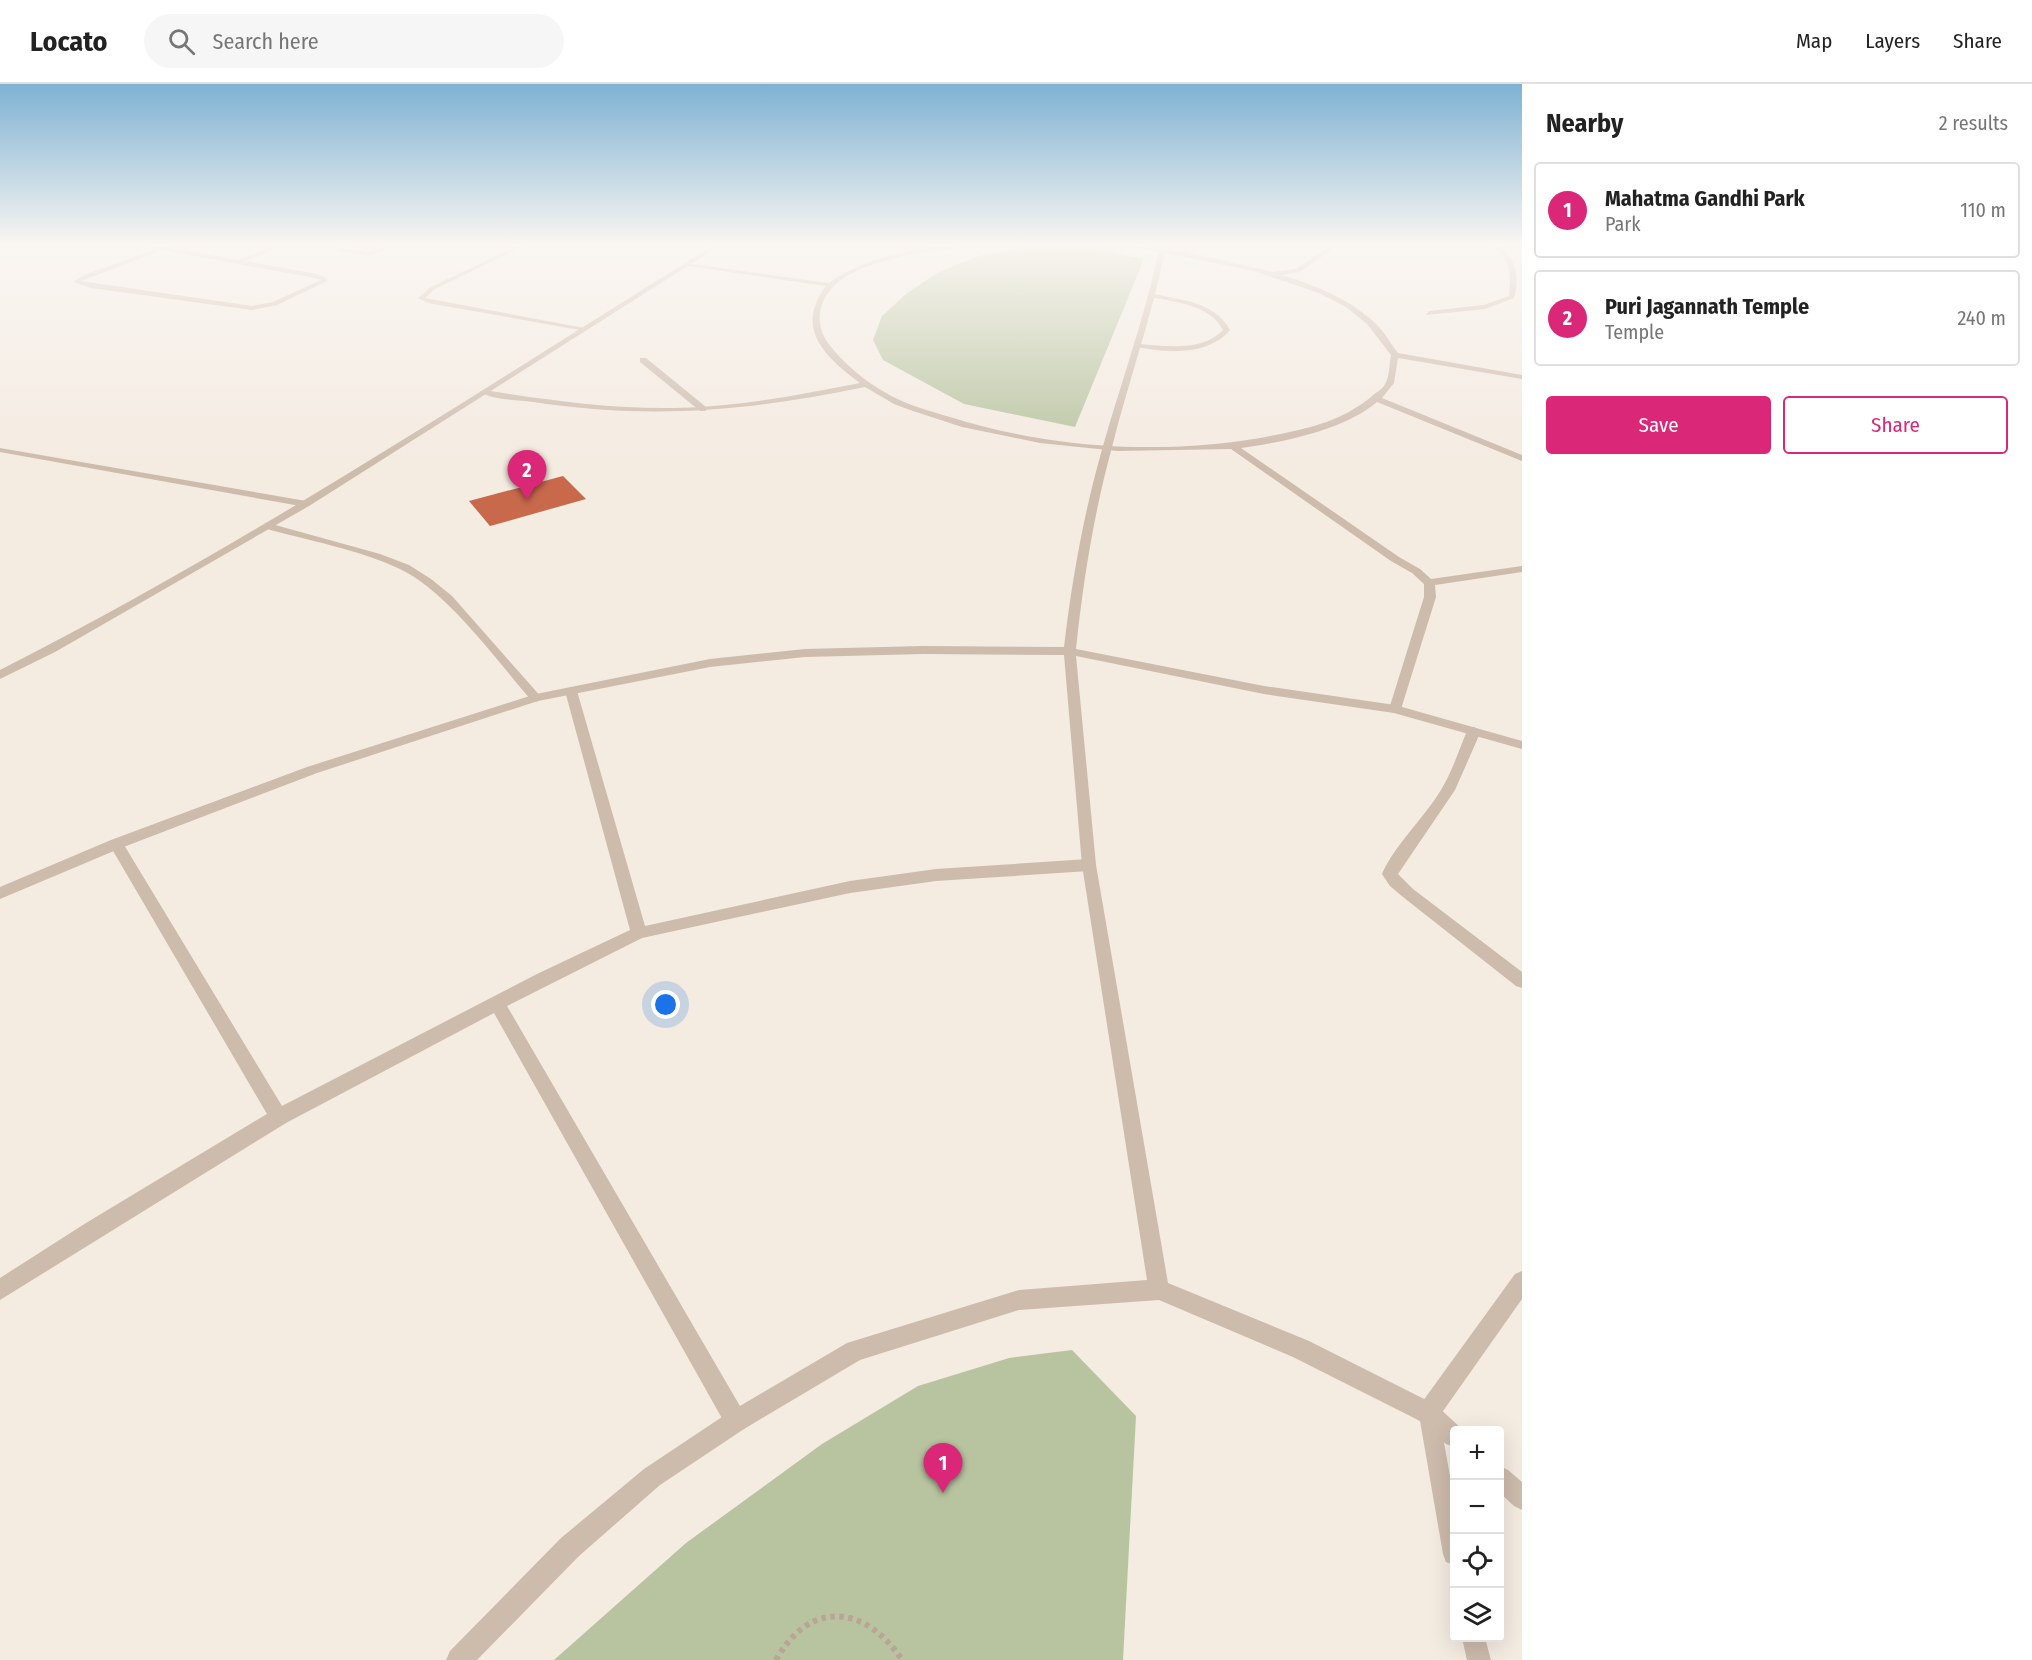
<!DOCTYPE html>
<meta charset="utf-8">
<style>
body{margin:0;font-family:"Fira Sans Condensed",sans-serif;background:#f6f6f6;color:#222}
.controls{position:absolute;right:18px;bottom:18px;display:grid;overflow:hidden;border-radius:6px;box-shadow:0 6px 24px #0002}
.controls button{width:54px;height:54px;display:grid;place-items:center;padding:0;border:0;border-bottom:2px solid #e0e0e0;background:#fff;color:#222;font:30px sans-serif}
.you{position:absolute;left:666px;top:921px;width:21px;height:21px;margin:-15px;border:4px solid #fff;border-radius:50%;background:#1a73e8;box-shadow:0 0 0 9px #1a73e833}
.badge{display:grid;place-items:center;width:39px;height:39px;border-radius:50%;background:#db2777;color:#fff;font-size:20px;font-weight:700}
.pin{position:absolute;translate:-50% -50px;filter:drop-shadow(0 2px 3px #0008)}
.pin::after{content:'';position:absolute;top:32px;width:21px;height:18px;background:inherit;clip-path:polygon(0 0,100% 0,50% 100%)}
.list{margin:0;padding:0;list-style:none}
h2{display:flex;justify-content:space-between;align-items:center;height:78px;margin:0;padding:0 24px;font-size:26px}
h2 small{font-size:20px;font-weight:400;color:#767676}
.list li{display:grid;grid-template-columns:39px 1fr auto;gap:18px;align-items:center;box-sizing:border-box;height:96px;margin:0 12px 12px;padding:0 12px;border:2px solid #e0e0e0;border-radius:6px}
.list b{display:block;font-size:22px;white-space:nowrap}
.list p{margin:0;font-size:20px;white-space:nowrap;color:#767676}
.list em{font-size:20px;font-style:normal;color:#767676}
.actions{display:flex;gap:12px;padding:18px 24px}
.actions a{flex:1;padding:14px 0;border:2px solid #db2777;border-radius:6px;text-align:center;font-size:21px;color:#db2777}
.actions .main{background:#db2777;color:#fff}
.icon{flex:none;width:33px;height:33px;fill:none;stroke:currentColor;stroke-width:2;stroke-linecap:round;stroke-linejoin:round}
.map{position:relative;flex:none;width:1522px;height:1576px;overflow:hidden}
header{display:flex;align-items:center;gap:36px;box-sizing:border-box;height:84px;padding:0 30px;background:#fff;border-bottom:2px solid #e0e0e0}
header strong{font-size:28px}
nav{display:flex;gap:33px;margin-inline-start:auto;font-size:21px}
.search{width:420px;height:54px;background:#f6f6f6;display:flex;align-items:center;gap:15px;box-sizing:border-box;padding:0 21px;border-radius:33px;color:#767676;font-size:22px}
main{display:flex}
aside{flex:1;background:#fff}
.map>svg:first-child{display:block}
.green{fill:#b8c4a0}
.building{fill:#c8694b}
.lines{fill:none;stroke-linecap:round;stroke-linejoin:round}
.path{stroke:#b9a596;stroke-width:6;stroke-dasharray:4.5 4.5;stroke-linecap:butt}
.service{fill:#cdbbac;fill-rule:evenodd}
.minor{fill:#cdbbac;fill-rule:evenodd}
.tertiary{fill:#cdbbac;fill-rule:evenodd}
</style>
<header>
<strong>Locato</strong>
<div class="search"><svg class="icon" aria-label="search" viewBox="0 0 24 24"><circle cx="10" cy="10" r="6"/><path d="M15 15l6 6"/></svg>Search here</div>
<nav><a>Map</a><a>Layers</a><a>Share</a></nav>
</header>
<main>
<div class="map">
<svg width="1522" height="1576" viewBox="0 0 1522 1576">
<rect width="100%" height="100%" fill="#f4ebe1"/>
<g class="green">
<path d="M 1028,164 L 1101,165 L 1144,175 L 1075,343 L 964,320 L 883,276 L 873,256 L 882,232 L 906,210 L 937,189 L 978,172 Z"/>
<path d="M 1072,1266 L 1136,1332 L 1123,1576 L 554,1576 L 686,1459 L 822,1360 L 918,1302 L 1009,1274 Z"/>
</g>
<path class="building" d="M 563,392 L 586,415 L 490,442 L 469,417 Z"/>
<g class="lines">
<path class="path" d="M 776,1576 C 810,1515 866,1521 902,1576"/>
<g class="service">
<path d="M 143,161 L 154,161 L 238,176 L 277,161 L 285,161 L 245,177 L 317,190 L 326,194 L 327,197 L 277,221 L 252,226 L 91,204 L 73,198 L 84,191 L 156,165 ZM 163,166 L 315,194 L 321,196 L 273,218 L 252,222 L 81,197 Z"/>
<path d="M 342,161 L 348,161 L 343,165 L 368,168 L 389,161 L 397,161 L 368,172 L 336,167 Z"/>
<path d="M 519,161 L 526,161 L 435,205 L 425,214 L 584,244 L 586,247 L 428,219 L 418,214 L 431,203 Z"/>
<path d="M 1153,210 C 1182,216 1215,218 1230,246 C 1208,272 1167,269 1137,263 L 1139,260 C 1168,262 1202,268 1223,246 C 1209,220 1177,219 1151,213 Z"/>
<path d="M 640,274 L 646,274 L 706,323 L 706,327 L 700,327 L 640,278 Z"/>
<path d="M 0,364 L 306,417 L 310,420 L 306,423 L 0,368 Z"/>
<path d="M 1429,1321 L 1436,1324 L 1439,1331 L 1454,1414 L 1454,1481 L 1446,1478 L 1443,1470 L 1419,1331 L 1422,1324 Z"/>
<path d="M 1462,1554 L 1485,1554 L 1491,1576 L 1467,1576 Z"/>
</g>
<g class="minor">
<path d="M 942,161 L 961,161 C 952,166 937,166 926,168 C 899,172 854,182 834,202 C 816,220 815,244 831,263 C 850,286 875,305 902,317 C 917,324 934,328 950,333 C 1058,367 1183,373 1294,347 C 1325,340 1347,332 1371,313 C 1375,309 1380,307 1384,302 C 1390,293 1389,281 1391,271 L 1367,240 L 1346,223 L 1319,209 L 1254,187 L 1125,161 L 1187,168 L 1273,188 L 1296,185 L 1331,161 L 1338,161 L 1300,188 L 1282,191 C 1314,201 1350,215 1375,239 C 1384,247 1390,259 1398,269 L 1522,291 L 1522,295 L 1398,274 L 1394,299 L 1382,314 L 1522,371 L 1522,377 L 1377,318 C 1344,346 1284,358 1241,364 L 1399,473 L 1420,485 L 1431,495 L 1522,482 L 1522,488 L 1435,501 L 1436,513 L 1401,625 L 1395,629 L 1389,625 L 1424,513 L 1424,500 L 1412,489 L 1391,477 L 1231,365 L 1118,367 L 1040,359 L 962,343 L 910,326 L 894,320 L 865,303 C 748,327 653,336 533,318 C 518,316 493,316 480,308 L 484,306 C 547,316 611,325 675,324 C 737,323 799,311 860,299 C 825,273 794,244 826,202 L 682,181 L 685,179 L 829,199 C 862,175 904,167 942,161 Z"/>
<path d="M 1492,161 L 1499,161 C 1516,175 1520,193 1514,214 L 1485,225 L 1426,231 L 1429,227 L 1484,221 L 1509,212 C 1511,186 1511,179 1492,161 Z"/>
<path d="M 268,439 L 380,470 L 409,481 L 431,495 L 452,512 L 542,614 L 536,618 L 532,617 C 497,577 447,507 400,485 C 358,465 309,457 264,444 L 264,440 Z"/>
<path d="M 571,603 L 577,607 L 645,842 L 850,797 L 936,785 L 1089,775 L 1094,777 L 1096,781 L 1094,785 L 1089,787 L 936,797 L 850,809 L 642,854 L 507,922 L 744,1329 L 747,1337 L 744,1345 L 736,1348 L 728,1345 L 494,929 L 286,1039 L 0,1216 L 0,1194 L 86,1139 L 267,1030 L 109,760 L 111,756 L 121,756 L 282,1022 L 537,890 L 630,846 L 565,607 Z"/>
<path d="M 1474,643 L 1481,647 L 1455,706 L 1398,790 L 1413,805 L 1522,888 L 1522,904 L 1516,902 L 1403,813 L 1390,802 L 1382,790 C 1394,762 1424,734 1441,706 C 1452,688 1459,666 1467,647 Z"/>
<path d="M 1522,1187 L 1522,1215 L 1436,1337 L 1428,1340 L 1420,1337 L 1417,1329 L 1420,1321 L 1515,1190 Z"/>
</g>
<g class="tertiary">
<path d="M 714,161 L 721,161 L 309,422 L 55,568 L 0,595 L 0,586 C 247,461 479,307 714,161 Z"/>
<path d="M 1160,161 L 1166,161 C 1153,230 1129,295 1112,363 C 1094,429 1083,497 1076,565 L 1264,602 L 1395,621 L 1522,657 L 1522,665 L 1394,629 L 1264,610 L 1076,572 L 1096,781 L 1168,1199 L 1309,1257 L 1436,1321 L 1463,1346 L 1454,1346 L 1454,1363 L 1446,1360 L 1420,1337 L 1293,1273 L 1159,1216 L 1019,1226 L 860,1276 L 744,1345 L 660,1401 L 579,1472 L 477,1576 L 446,1576 L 450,1567 L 561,1454 L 644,1385 L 728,1329 L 847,1259 L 1019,1206 L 1147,1196 L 1082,781 L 1064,571 L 923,570 L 805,573 L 710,583 L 538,617 L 317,689 L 121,764 L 0,815 L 0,803 L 111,756 L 307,683 L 536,610 L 710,575 L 805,565 L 923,562 L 1064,563 C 1072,495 1084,428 1103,362 C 1122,295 1146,230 1160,161 Z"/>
<path d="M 1500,1382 L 1508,1386 L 1522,1398 L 1522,1426 L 1514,1422 L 1500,1409 Z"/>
</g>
</g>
<linearGradient id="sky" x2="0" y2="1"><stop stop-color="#7eb2d2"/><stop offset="0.42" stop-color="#faf6f2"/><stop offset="1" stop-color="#faf6f2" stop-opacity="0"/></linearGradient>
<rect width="1522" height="381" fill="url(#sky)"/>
</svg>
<div class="controls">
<button>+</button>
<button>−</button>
<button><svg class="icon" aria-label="locate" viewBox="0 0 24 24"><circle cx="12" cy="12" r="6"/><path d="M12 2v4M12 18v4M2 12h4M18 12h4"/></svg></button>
<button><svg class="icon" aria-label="layers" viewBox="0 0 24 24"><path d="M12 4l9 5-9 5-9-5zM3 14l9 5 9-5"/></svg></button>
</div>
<div class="you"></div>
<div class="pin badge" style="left:943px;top:1409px">1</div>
<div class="pin badge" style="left:527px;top:416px">2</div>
</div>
<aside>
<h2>Nearby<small>2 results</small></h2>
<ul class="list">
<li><span class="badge">1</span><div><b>Mahatma Gandhi Park</b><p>Park</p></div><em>110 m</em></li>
<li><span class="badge">2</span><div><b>Puri Jagannath Temple</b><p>Temple</p></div><em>240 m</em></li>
</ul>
<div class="actions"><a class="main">Save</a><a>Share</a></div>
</aside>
</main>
